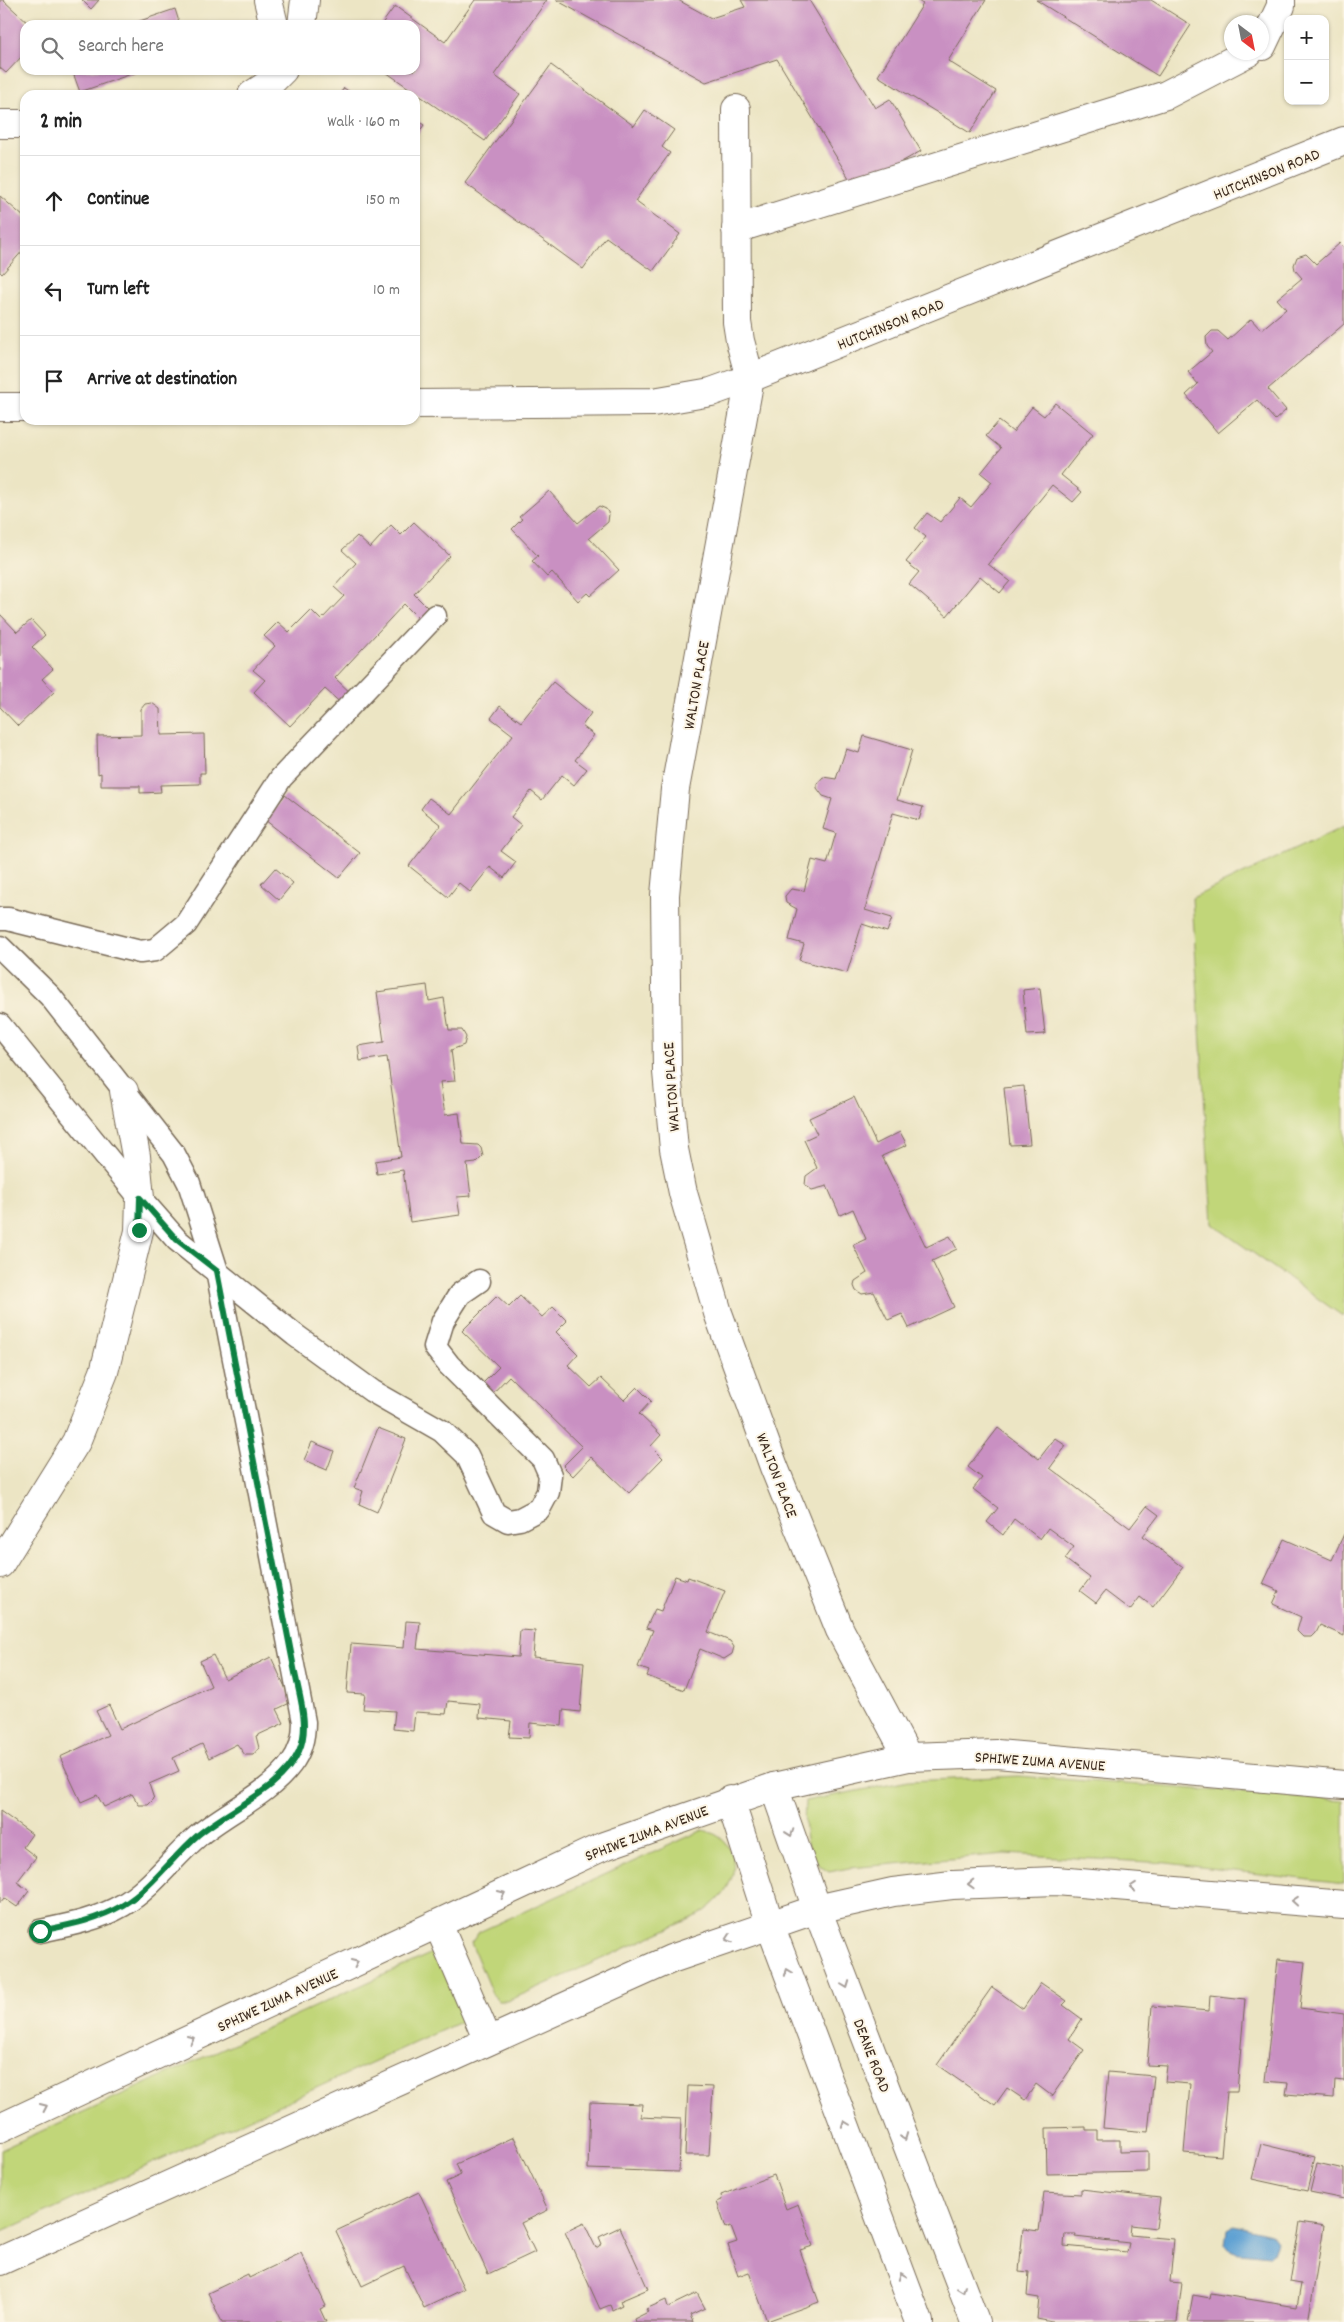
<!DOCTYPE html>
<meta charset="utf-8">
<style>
body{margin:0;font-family:Dekko,sans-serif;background:#f2f2f2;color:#222}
.controls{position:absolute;right:15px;top:15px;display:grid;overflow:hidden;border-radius:10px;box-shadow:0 1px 4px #0004}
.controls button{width:45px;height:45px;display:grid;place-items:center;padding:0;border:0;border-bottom:1px solid #e0e0e0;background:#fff;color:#222;font:25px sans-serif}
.compass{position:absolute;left:1224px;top:15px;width:45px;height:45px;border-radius:50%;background:#fff;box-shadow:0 1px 4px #0004;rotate:148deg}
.stop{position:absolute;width:15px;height:15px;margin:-11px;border:4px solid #0b8043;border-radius:50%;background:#fff}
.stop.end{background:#0b8043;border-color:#fff;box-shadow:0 1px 5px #0008}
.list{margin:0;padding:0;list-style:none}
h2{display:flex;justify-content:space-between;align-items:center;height:65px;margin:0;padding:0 20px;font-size:21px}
h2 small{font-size:16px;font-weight:400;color:#767676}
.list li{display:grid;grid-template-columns:32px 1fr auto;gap:15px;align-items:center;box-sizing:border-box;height:90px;padding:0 20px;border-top:1px solid #e0e0e0}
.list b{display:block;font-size:19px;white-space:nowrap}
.list em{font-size:16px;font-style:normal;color:#767676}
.icon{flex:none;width:28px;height:28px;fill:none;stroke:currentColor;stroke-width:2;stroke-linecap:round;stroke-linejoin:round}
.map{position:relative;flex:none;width:1344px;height:2322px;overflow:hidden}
.search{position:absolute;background:#fff;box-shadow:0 1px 4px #0004;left:20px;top:20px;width:400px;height:55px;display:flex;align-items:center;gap:12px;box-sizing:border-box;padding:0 18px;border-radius:15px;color:#767676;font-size:19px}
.panel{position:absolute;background:#fff;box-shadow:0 1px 4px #0004;left:20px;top:90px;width:400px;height:335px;border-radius:15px}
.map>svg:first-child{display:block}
.green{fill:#c1d679;stroke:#7e804c}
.water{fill:#5fa1d3;stroke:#4d6678}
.building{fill:#c990c2;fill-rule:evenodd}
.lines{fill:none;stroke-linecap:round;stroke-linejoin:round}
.service-casing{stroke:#796b58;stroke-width:25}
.minor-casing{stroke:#796b58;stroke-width:30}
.tertiary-casing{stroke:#796b58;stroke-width:30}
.service{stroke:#fff;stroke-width:22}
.minor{stroke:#fff;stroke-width:28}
.tertiary{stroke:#fff;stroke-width:28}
.oneway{stroke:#a79f9a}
.route{stroke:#0b8043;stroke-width:6}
.labels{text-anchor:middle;stroke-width:4;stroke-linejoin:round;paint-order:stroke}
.street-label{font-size:16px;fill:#3b2a1e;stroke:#fcf5e5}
</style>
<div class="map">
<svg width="1344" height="2322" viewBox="0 0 1344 2322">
<rect width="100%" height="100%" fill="#fcf5e5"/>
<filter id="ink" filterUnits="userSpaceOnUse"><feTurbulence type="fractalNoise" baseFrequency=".02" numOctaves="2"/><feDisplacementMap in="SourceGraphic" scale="10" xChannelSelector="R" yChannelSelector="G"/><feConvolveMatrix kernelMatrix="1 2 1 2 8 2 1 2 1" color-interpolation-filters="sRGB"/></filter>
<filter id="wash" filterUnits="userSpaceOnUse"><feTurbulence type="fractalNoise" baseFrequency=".0096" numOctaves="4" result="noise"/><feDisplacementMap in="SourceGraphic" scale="20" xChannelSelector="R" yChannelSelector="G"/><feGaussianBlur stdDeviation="1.12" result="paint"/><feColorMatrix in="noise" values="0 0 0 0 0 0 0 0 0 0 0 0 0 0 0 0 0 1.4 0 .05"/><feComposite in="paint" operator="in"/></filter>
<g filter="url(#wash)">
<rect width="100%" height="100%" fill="#ece5c4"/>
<g class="green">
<path d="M 1344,826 L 1344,1317 L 1212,1224 L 1192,898 Z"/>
<path d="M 1018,1776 L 1344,1800 L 1344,1884 L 1167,1863 L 1005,1854 L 849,1868 L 829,1872 C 825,1869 819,1866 816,1863 C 803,1847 804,1820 805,1801 L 909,1781 Z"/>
<path d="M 703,1830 C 715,1833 724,1838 730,1850 C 742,1879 721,1899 699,1915 L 508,2001 L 499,2001 L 492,1994 L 471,1943 L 479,1932 Z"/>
<path d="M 432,1953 L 438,1956 L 464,2017 L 460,2022 L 0,2233 L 0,2150 Z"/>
</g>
<path class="water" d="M 1234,2225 L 1271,2234 L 1276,2241 L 1272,2252 L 1269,2256 L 1231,2252 L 1225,2245 L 1227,2229 Z"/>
<g id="blocks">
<g class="building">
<path d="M 0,0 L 3,0 L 30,25 L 25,25 L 25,53 L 6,73 L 0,68 Z"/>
<path d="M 82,0 L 99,0 L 91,9 Z"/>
<path d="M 475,0 L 547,0 L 494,75 L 520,94 L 485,141 L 383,70 L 415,70 L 415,25 L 381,25 L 395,6 L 445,42 Z"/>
<path d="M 556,0 L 678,0 L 711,18 L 745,7 L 741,0 L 809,0 L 875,108 L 890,99 L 921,151 L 855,188 L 777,59 L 706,82 Z"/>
<path d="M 916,0 L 986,0 L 948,61 L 996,91 L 970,133 L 878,76 L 923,4 Z"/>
<path d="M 1036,0 L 1151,0 L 1191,25 L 1158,76 Z"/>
<path d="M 175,9 L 180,25 L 128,25 Z"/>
<path d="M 551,65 L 634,126 L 645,110 L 674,130 L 662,147 L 670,153 L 635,201 L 680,234 L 653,271 L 606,237 L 583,269 L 465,183 Z"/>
<path d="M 72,70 L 143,70 L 80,92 Z"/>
<path d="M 344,88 L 354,95 L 339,95 Z"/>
<path d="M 415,119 L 424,125 L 415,138 Z"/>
<path d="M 0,196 L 25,218 L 25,248 L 2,274 L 0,272 Z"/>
<path d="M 1340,243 L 1344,248 L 1344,324 L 1268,389 L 1286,410 L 1275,420 L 1257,400 L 1218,433 L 1186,395 L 1198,384 L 1188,372 L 1212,352 L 1207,346 L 1206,337 L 1212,331 L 1218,331 L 1228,340 L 1251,319 L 1261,330 L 1286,309 L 1277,299 L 1302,278 L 1295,270 L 1294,265 L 1297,257 L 1306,254 L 1316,264 Z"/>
<path d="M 1055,403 L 1093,434 L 1061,475 L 1082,492 L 1073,502 L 1052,485 L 988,564 L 1010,581 L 1000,593 L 980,576 L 947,616 L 909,584 L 919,572 L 906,562 L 926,537 L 915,528 L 927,513 L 940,522 L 960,498 L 971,507 L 992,482 L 981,473 L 1001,448 L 986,436 L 999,421 L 1013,432 L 1032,407 L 1044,416 Z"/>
<path d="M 549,491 L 578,523 L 599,506 L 606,509 L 609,514 L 608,522 L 589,538 L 619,570 L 590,596 L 587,593 L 578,601 L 552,572 L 547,577 L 532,561 L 538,556 L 512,529 L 522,519 L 519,517 Z"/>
<path d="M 414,522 L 450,556 L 414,594 L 433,613 L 423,623 L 404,604 L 335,678 L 355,697 L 345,707 L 325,689 L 290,726 L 254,692 L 265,680 L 253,670 L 275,646 L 264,636 L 278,622 L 289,632 L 311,610 L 321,620 L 344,596 L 334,587 L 356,563 L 342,550 L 357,536 L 370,548 L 391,525 L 401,535 Z"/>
<path d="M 0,614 L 17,632 L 31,620 L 45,635 L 32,647 L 53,669 L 42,679 L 54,692 L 18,726 L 0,707 Z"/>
<path d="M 553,682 L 591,713 L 582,726 L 594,735 L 575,760 L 587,769 L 574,785 L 562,775 L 542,800 L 531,791 L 511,817 L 521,825 L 501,851 L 516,862 L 504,878 L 490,867 L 470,892 L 459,883 L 448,897 L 409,866 L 441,825 L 421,809 L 429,798 L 451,814 L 513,735 L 491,718 L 500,706 L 521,722 Z"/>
<path d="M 152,703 L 160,709 L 161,735 L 204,734 L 205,773 L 200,773 L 200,784 L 160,785 L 161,792 L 140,793 L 140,786 L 101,786 L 101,773 L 98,774 L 97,736 L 141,735 L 141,709 L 145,704 Z"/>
<path d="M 864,736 L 912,750 L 897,800 L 923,807 L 919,820 L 893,813 L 865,910 L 892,918 L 887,932 L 862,924 L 847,973 L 799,960 L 804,944 L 789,940 L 797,909 L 786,903 L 785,896 L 791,889 L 804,891 L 812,860 L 827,864 L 836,833 L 823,829 L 832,799 L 823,796 L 817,788 L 817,784 L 823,777 L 836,779 L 846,749 L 859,753 Z"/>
<path d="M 285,795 L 360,853 L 339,878 L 265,820 Z"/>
<path d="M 275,868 L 293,883 L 279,900 L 261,884 Z"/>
<path d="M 427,985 L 429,1001 L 444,998 L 449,1030 L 462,1030 L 466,1037 L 464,1045 L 451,1050 L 455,1081 L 440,1082 L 445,1115 L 459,1113 L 463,1144 L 478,1145 L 481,1148 L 483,1156 L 476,1163 L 467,1164 L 471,1196 L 457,1197 L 460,1215 L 410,1222 L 403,1170 L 377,1174 L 375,1161 L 401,1157 L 387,1057 L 360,1061 L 358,1046 L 384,1042 L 377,992 Z"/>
<path d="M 1040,988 L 1045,1034 L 1027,1035 L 1023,990 Z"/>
<path d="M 1024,1086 L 1030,1144 L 1010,1145 L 1004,1088 Z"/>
<path d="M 854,1097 L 876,1144 L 900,1132 L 907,1145 L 882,1156 L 926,1247 L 950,1236 L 957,1249 L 932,1261 L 954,1307 L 909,1328 L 902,1314 L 888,1320 L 874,1292 L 862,1294 L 856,1290 L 854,1285 L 855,1281 L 867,1273 L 853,1245 L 866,1239 L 853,1209 L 840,1215 L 827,1186 L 812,1190 L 805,1185 L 806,1176 L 817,1168 L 804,1140 L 817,1134 L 809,1118 Z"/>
<path d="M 497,1296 L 509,1307 L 520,1296 L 542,1317 L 553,1307 L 567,1321 L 556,1332 L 578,1354 L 568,1365 L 591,1387 L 601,1378 L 624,1400 L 637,1387 L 651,1401 L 639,1414 L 661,1435 L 651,1446 L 663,1458 L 629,1493 L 591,1457 L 573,1476 L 563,1466 L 582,1447 L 509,1376 L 490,1396 L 480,1386 L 499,1367 L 462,1331 Z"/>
<path d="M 378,1428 L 406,1439 L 377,1512 L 359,1504 L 363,1491 L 354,1488 Z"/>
<path d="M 998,1428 L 1039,1459 L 1055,1438 L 1066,1446 L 1050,1468 L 1130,1528 L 1147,1506 L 1159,1515 L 1143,1536 L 1183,1567 L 1153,1607 L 1140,1597 L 1130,1610 L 1105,1591 L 1096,1603 L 1080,1591 L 1090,1578 L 1065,1559 L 1074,1547 L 1048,1528 L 1040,1539 L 1014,1519 L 1003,1535 L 987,1522 L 998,1508 L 973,1489 L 982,1478 L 968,1467 Z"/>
<path d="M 312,1442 L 334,1451 L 327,1470 L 304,1460 Z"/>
<path d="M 1344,1534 L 1344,1636 L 1320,1625 L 1316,1633 L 1312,1637 L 1303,1637 L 1297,1631 L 1301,1617 L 1273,1604 L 1279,1591 L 1263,1584 L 1284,1539 L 1332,1560 Z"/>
<path d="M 675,1576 L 687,1580 L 688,1577 L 725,1591 L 708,1632 L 730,1641 L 734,1647 L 732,1654 L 724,1659 L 700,1649 L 684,1690 L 647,1676 L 649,1671 L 638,1667 L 653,1630 L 646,1628 L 655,1609 L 661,1611 Z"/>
<path d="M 406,1621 L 420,1622 L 417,1649 L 518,1657 L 520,1630 L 535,1631 L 533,1657 L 584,1662 L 580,1712 L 563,1710 L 562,1726 L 530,1723 L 529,1738 L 509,1737 L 511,1721 L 479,1718 L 480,1704 L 448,1701 L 446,1714 L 415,1712 L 413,1731 L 393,1729 L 395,1711 L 363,1709 L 365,1694 L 347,1693 L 351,1644 L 404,1648 Z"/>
<path d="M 213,1655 L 225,1679 L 271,1657 L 292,1702 L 277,1709 L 284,1723 L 256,1736 L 259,1748 L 253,1755 L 245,1755 L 237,1744 L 209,1758 L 202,1744 L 173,1758 L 179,1771 L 149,1784 L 154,1799 L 148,1805 L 139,1805 L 132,1794 L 104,1807 L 97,1795 L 81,1802 L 60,1757 L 108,1735 L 96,1711 L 109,1705 L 120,1729 L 211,1686 L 200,1661 Z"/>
<path d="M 0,1811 L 32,1834 L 23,1847 L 36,1857 L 17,1882 L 29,1891 L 17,1907 L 4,1898 L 0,1903 Z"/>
<path d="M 1278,1959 L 1305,1962 L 1300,2008 L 1344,2014 L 1344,2081 L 1335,2080 L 1334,2098 L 1286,2094 L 1288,2083 L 1265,2081 Z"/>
<path d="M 1041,1983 L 1067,2001 L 1063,2005 L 1082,2019 L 1069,2039 L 1084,2050 L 1052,2096 L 1036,2084 L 1025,2100 L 1007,2088 L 995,2105 L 937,2065 L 992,1987 L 1023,2009 Z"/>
<path d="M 1210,1995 L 1245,1999 L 1237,2092 L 1227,2092 L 1221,2156 L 1184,2153 L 1190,2084 L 1165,2082 L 1167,2066 L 1147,2065 L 1152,2006 L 1209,2011 Z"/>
<path d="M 1108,2072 L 1154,2076 L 1148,2132 L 1103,2128 Z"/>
<path d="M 688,2086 L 713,2087 L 709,2155 L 685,2155 Z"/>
<path d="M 590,2102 L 642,2104 L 641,2117 L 681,2119 L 679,2172 L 588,2169 Z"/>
<path d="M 1086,2127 L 1086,2130 L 1097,2130 L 1097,2140 L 1120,2140 L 1120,2152 L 1148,2151 L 1148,2172 L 1047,2174 L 1046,2128 Z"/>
<path d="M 514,2137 L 548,2210 L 521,2223 L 535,2252 L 488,2274 L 446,2182 L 461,2175 L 456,2164 Z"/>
<path d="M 1261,2144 L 1315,2157 L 1307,2191 L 1252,2179 Z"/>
<path d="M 1317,2163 L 1344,2169 L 1344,2199 L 1310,2192 Z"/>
<path d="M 774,2175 L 786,2209 L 798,2204 L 813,2246 L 800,2250 L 819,2302 L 767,2321 L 749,2272 L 738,2276 L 728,2245 L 737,2242 L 731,2226 L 726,2228 L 717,2202 L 722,2200 L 721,2195 Z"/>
<path d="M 1081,2189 L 1160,2198 L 1156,2228 L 1131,2225 L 1130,2235 L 1174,2239 L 1170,2282 L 1182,2283 L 1177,2322 L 1052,2322 L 1037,2319 L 1039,2298 L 1027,2296 L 1029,2272 L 1019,2271 L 1023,2229 L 1039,2231 L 1044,2192 L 1081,2194 ZM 1065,2234 L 1076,2234 L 1075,2237 L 1129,2243 L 1127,2252 L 1064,2246 Z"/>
<path d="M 419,2192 L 464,2289 L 424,2308 L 404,2266 L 362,2286 L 336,2231 Z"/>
<path d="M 1300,2222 L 1324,2226 L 1308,2322 L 1188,2322 L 1193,2295 L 1210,2298 L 1211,2293 L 1297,2307 L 1301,2284 L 1290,2282 Z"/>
<path d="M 584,2223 L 596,2248 L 602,2244 L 599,2237 L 620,2227 L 648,2289 L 620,2301 L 622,2305 L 612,2310 L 610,2305 L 600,2309 L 565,2232 Z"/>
<path d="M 301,2253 L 326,2306 L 320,2309 L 326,2322 L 222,2322 L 208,2293 L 248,2274 L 249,2278 Z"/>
<path d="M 697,2293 L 705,2308 L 690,2315 L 693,2322 L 635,2322 L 634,2319 L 648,2312 L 646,2309 L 666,2300 L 668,2307 Z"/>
</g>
</g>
</g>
<g filter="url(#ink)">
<use href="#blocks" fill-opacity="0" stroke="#796b58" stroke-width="1"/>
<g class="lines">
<g class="service-casing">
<g id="service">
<path d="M 0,919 L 8,919 L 140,952 L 155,950 L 186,924 L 281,778 L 435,616"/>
<path d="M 0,947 L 50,996 L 174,1154 L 189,1183 L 217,1271 L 304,1722 C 304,1738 301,1751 291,1764 C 268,1795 228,1811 198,1836 C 172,1858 153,1887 123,1905 C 97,1920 69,1925 40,1931"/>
<path d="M 0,1025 L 140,1198 L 177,1240 L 295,1335 L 372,1391 L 442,1431 L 467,1455 L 494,1513 L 508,1521 L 520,1519 L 539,1509 L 548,1492 L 550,1475 L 543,1459 L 449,1365 L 435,1347 L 443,1321 L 460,1294 L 479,1281"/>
</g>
</g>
<g class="minor-casing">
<g id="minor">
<path d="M 268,0 L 274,25"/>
<path d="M 302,25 L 305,0"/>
<path d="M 1262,46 L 1281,6 L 1281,0"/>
<path d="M 252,95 L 270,83 L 283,70"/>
<path d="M 736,109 L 737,322 L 740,341 L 750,378 L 675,789 L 665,895 L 667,1072 L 674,1149 L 683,1193 L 718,1313 L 774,1467 L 840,1630 L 908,1757"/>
<path d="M 0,124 L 25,124"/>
<path d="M 736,229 L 1166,95 L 1249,52"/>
<path d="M 415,404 L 653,402 L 711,392 L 750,378 L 1344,141"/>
<path d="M 0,407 L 25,407"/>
<path d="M 0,1564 L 76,1442 L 104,1372 L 139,1231 L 140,1198 L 136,1156 L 124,1091"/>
<path d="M 774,1787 L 817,1909 L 975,2322"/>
<path d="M 730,1800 L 770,1925 L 919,2322"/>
</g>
</g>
<g class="tertiary-casing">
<g id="tertiary">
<path d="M 438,1924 L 488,2041"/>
<path d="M 0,2128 L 604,1846 L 774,1787 L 908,1757 L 997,1754 L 1344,1785"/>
<path d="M 0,2261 L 671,1959 L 817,1909 L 893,1892 L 952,1885 L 1056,1881 L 1344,1905"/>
</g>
</g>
<use href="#service" class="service"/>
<use href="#minor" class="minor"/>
<use href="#tertiary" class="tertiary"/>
</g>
<defs><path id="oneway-chevron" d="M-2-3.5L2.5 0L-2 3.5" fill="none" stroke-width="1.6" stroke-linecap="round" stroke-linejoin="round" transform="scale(1.25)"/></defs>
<g class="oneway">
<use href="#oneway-chevron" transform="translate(790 1833) rotate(71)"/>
<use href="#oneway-chevron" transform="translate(971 1884) rotate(178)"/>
<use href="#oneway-chevron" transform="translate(1133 1887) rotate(-175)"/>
<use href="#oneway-chevron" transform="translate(502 1894) rotate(-25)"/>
<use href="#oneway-chevron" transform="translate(1295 1901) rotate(-175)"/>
<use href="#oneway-chevron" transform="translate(729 1939) rotate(161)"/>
<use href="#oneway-chevron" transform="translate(355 1963) rotate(-25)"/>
<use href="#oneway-chevron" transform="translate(788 1972) rotate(-111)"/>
<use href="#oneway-chevron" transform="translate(846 1985) rotate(69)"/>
<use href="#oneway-chevron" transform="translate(191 2039) rotate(-25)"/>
<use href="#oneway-chevron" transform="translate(44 2107) rotate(-25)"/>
<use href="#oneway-chevron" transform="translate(845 2124) rotate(-111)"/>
<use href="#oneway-chevron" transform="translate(904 2137) rotate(69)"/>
<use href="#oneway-chevron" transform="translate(902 2276) rotate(-111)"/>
<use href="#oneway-chevron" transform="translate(962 2289) rotate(69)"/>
</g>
</g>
<g class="lines" filter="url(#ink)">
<path class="route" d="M 40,1931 C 69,1925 97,1920 123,1905 C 153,1887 172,1857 198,1835 C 229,1809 282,1789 299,1751 C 310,1727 300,1698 295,1673 L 217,1271 L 177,1240 L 140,1198 L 139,1230"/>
</g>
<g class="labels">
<g class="street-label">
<text transform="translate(1266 173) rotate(-22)" y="6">HUTCHINSON ROAD</text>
<text transform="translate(890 323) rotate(-22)" y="6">HUTCHINSON ROAD</text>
<text transform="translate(695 685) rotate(-80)" y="6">WALTON PLACE</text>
<text transform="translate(670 1087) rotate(-94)" y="6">WALTON PLACE</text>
<text transform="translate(778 1475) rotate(69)" y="6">WALTON PLACE</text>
<text transform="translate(1040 1760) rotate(4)" y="6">SPHIWE ZUMA AVENUE</text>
<text transform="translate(646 1832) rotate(-21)" y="6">SPHIWE ZUMA AVENUE</text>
<text transform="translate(277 1999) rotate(-25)" y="6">SPHIWE ZUMA AVENUE</text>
<text transform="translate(873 2055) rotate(69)" y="6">DEANE ROAD</text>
</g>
</g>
</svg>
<div class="controls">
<button>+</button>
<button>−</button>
</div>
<svg class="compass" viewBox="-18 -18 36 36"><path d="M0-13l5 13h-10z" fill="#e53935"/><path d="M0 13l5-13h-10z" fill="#767676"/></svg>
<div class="stop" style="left:40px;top:1931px"></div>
<div class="stop end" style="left:139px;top:1230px"></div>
<div class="search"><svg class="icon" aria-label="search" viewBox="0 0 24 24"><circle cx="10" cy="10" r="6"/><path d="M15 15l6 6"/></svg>Search here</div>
<section class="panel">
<h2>2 min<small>Walk · 160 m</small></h2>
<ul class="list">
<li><svg class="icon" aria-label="ahead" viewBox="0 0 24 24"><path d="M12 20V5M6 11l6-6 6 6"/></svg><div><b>Continue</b></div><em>150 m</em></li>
<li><svg class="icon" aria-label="left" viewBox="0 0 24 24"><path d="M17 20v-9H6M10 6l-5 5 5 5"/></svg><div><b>Turn left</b></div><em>10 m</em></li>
<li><svg class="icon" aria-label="arrive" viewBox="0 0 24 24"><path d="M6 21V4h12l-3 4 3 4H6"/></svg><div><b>Arrive at destination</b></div></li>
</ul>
</section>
</div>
